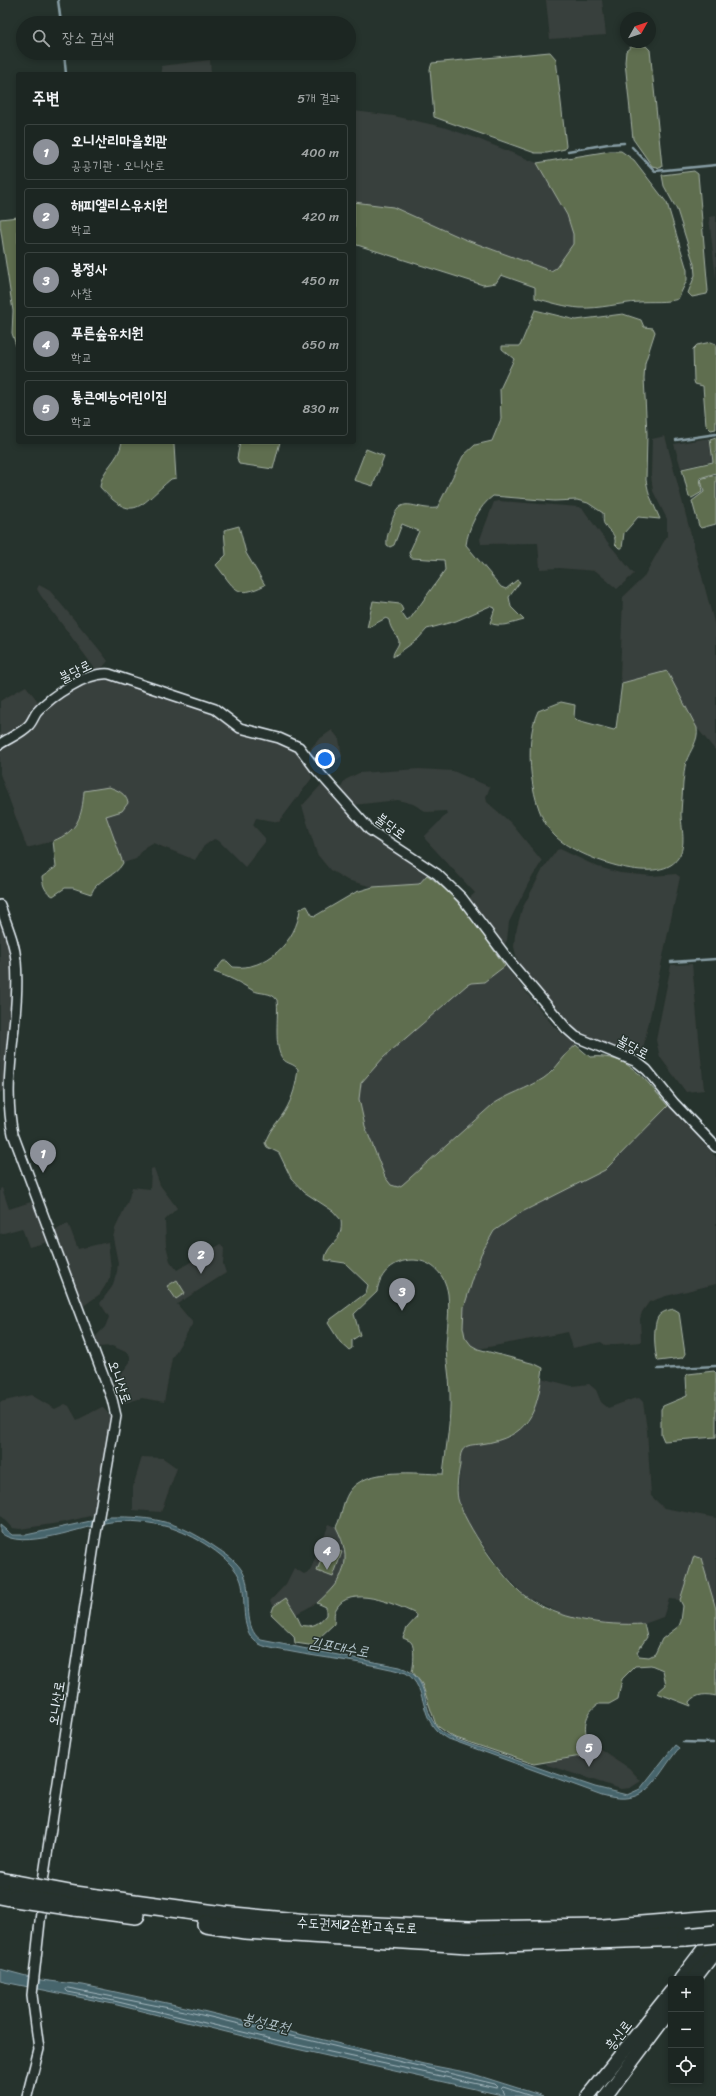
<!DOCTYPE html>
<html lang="ko">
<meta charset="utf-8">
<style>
body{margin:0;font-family:Sriracha,"Poor Story",sans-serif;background:#252e2a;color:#f1f3f6}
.controls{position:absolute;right:12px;bottom:12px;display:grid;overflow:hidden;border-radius:4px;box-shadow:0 2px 6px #0003}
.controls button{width:36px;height:36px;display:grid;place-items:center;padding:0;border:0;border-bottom:1px solid #3a4340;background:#1c2622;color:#f1f3f6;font:20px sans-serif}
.compass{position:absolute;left:620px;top:12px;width:36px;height:36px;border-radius:50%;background:#1c2622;box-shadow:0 2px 6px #0003;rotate:50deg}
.you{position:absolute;left:325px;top:759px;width:14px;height:14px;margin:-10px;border:3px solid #fff;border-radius:50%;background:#1a73e8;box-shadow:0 0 0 6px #1a73e833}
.badge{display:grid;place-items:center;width:26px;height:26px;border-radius:50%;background:#8c9099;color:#fff;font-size:13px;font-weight:700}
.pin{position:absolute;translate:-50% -33px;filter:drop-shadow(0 1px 2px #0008)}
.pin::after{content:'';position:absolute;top:21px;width:14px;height:12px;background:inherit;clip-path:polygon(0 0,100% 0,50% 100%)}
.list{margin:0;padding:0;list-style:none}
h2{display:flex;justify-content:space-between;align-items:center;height:52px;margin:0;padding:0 16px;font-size:17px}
h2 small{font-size:13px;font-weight:400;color:#a0a5a5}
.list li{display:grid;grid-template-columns:26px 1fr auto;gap:12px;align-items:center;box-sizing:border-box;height:56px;margin:0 8px 8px;padding:0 8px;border:1px solid #3a4340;border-radius:4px}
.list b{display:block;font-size:15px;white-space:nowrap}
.list p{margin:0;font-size:13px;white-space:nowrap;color:#a0a5a5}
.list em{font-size:13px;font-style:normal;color:#a0a5a5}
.icon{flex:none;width:22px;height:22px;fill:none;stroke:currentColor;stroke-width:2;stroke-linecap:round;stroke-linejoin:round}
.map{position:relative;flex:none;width:716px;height:2096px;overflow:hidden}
.search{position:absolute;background:#1c2622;box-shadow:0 2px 6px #0003;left:16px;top:16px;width:340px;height:44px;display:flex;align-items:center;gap:10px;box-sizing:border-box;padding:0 14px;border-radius:22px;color:#a0a5a5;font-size:15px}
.panel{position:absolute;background:#1c2622;box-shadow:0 2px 6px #0003;left:16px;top:72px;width:340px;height:372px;border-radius:4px}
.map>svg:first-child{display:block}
.built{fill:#393f3c}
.green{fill:#5f6e50;stroke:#a4b0a4}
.water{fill:#46656c;stroke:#879da4}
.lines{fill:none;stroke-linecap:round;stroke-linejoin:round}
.shore{stroke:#a7b9c0;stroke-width:1}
.stream{stroke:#879da4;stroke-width:2.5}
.street-casing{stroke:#e8f1f8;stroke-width:12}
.secondary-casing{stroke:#e8f1f8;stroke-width:16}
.highway-casing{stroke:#e8f1f8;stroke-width:20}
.street{stroke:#26332d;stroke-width:9}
.secondary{stroke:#26332d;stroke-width:13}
.highway{stroke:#26332d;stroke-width:17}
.highway-bridge-casing{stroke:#e8f1f8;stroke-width:20;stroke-linecap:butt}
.highway-bridge{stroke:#26332d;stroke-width:17}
.labels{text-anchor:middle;stroke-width:3;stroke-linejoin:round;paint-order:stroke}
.street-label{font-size:14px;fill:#e8f1f8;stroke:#26332d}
.water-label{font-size:15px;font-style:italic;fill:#afc0c7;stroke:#26332d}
</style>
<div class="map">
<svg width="716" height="2096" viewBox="0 0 716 2096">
<rect width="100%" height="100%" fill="#26332d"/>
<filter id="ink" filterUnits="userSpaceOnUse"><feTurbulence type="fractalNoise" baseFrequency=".025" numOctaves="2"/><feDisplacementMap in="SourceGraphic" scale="8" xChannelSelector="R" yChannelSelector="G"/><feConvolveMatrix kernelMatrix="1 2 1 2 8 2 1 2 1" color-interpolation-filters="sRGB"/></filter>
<g filter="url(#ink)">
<g class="built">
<path d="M 546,0 L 602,0 L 606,35 L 550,39 Z"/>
<path d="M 210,60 L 211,74 L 162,74 L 161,66 Z"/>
<path d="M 354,111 L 394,116 L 443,127 L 473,137 L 537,163 L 567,215 L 573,234 L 573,244 L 556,268 L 551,271 L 547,270 L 464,239 L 393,207 L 354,202 Z"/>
<path d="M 716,216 L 716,279 L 709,217 Z"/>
<path d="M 665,436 L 716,630 L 716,751 L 697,728 L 667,671 L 622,683 L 620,677 L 623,597 L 643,578 L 667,536 L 667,519 L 653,491 L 651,475 L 652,439 Z"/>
<path d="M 709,438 L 712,461 L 681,468 L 674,444 Z"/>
<path d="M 498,501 L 579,507 L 583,509 L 600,533 L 634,574 L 617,589 L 596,571 L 559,568 L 540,569 L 538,543 L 481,544 L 480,539 L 494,502 Z"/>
<path d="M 39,585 L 50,591 L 98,648 L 108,661 L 102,668 L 96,670 L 41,596 L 37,589 Z"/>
<path d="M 108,677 L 215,714 L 239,732 L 274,740 L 294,750 L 300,755 L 311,773 L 312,778 L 279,822 L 256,818 L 253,825 L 265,838 L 265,842 L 245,867 L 219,841 L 214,839 L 204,846 L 195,860 L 153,843 L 146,846 L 136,859 L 123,863 L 106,816 L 122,810 L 128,803 L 127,798 L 122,793 L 83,804 L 78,821 L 70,833 L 53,841 L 27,848 L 0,774 L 0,747 L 51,703 L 85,681 Z"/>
<path d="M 26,686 L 40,704 L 27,722 L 0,742 L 0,701 Z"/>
<path d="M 332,730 L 339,739 L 342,756 L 326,769 L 321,770 L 312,758 L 311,748 L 318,740 Z"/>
<path d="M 419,769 L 453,771 L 490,787 L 486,797 L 487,802 L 511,823 L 542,861 L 528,884 L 509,922 L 507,940 L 505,944 L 503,945 L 467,900 L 475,893 L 425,839 L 425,836 L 447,814 L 446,811 L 427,812 L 413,804 L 398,800 L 353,805 L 340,790 L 345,780 L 359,773 Z"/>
<path d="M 321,785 L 324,786 L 372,837 L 427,875 L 423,880 L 419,884 L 411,885 L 373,887 L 347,880 L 330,870 L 317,854 L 302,806 Z"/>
<path d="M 560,849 L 598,867 L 620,873 L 652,876 L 676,874 L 680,877 L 643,1049 L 641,1053 L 627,1051 L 599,1042 L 574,1030 L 532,984 L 518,963 L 514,947 L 515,935 L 522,909 L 543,869 L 557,850 Z"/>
<path d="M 0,921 L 12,958 L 13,997 L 4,1090 L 0,1093 Z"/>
<path d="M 692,964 L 704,1090 L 686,1092 L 660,1057 L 656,1040 L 671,965 Z"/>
<path d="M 505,966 L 555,1028 L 576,1045 L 545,1077 L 524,1089 L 402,1185 L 398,1187 L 391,1185 L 380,1167 L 365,1126 L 359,1099 L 361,1083 L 384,1057 L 467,985 L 471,983 L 484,982 Z"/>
<path d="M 668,1106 L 716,1157 L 716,1284 L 666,1296 L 649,1302 L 642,1312 L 640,1319 L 641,1342 L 605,1345 L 601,1342 L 573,1348 L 568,1332 L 478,1349 L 471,1345 L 465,1337 L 463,1327 L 464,1307 L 481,1254 L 494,1232 L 520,1213 L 605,1170 Z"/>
<path d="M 154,1168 L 160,1185 L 177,1208 L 165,1220 L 166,1245 L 170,1261 L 177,1270 L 221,1244 L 224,1249 L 223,1264 L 226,1273 L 177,1304 L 193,1323 L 172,1358 L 164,1402 L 142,1398 L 121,1404 L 117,1401 L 112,1386 L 130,1362 L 130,1356 L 128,1353 L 112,1346 L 98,1347 L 94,1338 L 105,1327 L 109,1317 L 100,1303 L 112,1287 L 117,1272 L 118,1263 L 113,1238 L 115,1229 L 128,1201 L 132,1187 L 150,1189 L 151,1169 Z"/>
<path d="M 2,1188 L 9,1209 L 34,1201 L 48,1242 L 29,1247 L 22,1228 L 0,1234 L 0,1189 Z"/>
<path d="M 68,1223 L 78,1249 L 108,1242 L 111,1269 L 110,1278 L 100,1294 L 82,1307 L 53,1232 Z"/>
<path d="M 541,1378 L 572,1386 L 589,1384 L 596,1390 L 601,1402 L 608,1408 L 633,1399 L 639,1398 L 643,1402 L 647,1430 L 651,1496 L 664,1508 L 716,1518 L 716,1609 L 701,1559 L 694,1556 L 680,1600 L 669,1599 L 663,1617 L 644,1624 L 621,1625 L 570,1618 L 525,1596 L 502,1571 L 471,1528 L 461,1508 L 458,1497 L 461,1452 L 467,1446 L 509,1438 L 528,1423 L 536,1402 Z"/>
<path d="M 31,1395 L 55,1409 L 65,1404 L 69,1406 L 77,1420 L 102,1407 L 111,1416 L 99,1500 L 94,1515 L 65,1522 L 20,1529 L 12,1528 L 0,1515 L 0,1402 Z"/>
<path d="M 142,1457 L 163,1458 L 177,1468 L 161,1512 L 133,1510 L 133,1487 Z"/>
<path d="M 329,1524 L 336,1527 L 340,1535 L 345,1556 L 346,1564 L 339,1582 L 317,1603 L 296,1614 L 286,1598 L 274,1606 L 270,1601 L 286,1584 L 294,1568 L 304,1574 L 310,1571 Z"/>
<path d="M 591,1743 L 629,1768 L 641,1781 L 630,1788 L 621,1789 L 547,1765 L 546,1763 L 587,1755 Z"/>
</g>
<g class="green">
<path d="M 632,46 L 646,46 L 650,50 L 661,156 L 662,167 L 660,168 L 652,166 L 633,139 L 625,62 L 626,51 Z"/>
<path d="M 550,52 L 556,59 L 566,146 L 565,149 L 547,153 L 535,153 L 434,117 L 430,69 L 432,63 Z"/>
<path d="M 610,151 L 621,151 L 634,160 L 667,203 L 687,270 L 687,280 L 678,299 C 666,303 652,301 639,302 C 619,303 600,309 580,308 C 565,307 550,302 535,298 L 535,287 L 501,275 L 496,283 L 483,285 L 354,244 L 354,202 L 393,207 L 464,239 L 551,271 L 556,268 L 573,244 L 573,234 L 567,215 L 537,163 Z"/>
<path d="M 694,171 L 698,174 L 708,291 L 707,294 L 692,297 L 688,293 L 695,275 L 694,264 L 677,210 L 664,186 L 662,175 Z"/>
<path d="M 18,217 L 18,352 L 12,333 L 13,311 L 0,225 L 0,219 Z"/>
<path d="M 535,310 L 576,320 L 623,314 L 641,320 L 644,327 L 653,328 L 655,332 L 645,363 L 644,378 L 647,434 L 646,480 L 649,494 L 660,519 L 638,517 L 624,533 L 622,548 L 619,548 L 615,544 C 616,533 610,533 605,525 C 602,522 604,517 603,513 L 588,503 L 577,500 L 554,501 L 493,496 C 479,506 468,528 466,545 L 501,587 L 506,589 L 517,580 L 520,582 L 509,597 L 511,607 L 524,620 C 513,623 500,628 490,623 L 495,608 L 490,606 L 456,621 L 427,629 L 418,639 L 393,657 C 393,650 399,647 399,641 C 398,636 390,630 389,620 L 386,618 L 367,628 L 373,601 L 400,604 L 403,610 L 401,612 L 407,621 L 410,619 L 445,570 L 444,560 L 411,558 L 409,553 L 419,531 L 402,524 L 394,545 L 390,547 L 387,545 C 386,538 389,531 391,524 C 400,491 414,511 437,508 L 463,456 L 475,445 L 492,441 L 501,419 L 500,389 L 514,359 L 502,349 L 502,346 L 520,346 Z"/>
<path d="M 711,342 L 716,344 L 716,429 L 711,430 L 706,425 L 703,386 L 695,384 L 694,381 L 693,349 L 697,345 Z"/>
<path d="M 716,437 L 716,473 L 700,478 L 702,492 L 692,498 L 689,497 L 682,469 L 713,462 L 710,439 Z"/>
<path d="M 122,442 L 172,442 L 174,445 L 176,478 L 171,479 C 140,505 134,525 100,487 C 101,469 119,461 122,442 Z"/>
<path d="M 240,442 L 280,442 L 273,469 L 239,464 L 237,458 Z"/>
<path d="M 366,449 L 384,456 L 373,486 L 354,480 Z"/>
<path d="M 716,475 L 716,524 L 701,528 L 699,526 L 692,501 L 704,492 L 701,480 L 703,478 Z"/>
<path d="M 239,526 L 246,553 L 265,585 C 235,600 235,588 216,565 L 226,555 L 224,530 Z"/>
<path d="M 667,671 L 697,728 C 699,741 690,750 686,762 C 684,769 684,776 683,783 C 682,793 682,803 681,813 C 681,828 687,845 678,858 C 659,888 573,856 554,835 C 530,811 523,742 538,711 L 561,702 L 575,705 L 574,717 L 577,720 L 614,730 L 616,728 L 622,683 Z"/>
<path d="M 109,787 C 117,790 126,793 128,803 L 122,811 L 106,816 L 123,863 C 115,878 97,878 91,894 L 73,888 L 65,888 L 53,896 C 45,892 43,886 42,877 L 56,867 L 53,841 C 78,831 82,817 84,791 Z"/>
<path d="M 427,875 C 461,898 481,933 505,966 L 484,982 L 471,983 L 467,985 L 384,1057 L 361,1083 L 359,1099 L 365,1126 L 385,1177 L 391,1185 L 398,1187 L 402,1185 L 492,1105 C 508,1094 527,1089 544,1078 C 557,1069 564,1054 576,1045 L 590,1057 C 629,1053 646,1081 668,1106 L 605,1170 L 520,1213 L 494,1231 L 481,1254 L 464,1307 L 463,1327 L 465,1337 L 471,1345 L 478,1349 L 535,1364 L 543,1368 C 537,1413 530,1437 481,1444 C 474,1445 466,1444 462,1451 C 460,1454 460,1461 460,1465 C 458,1475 456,1489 458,1499 C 464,1523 504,1581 525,1596 C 558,1620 604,1626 644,1624 L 647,1637 L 637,1652 L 639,1656 L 649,1657 L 655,1654 L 662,1639 L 679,1626 L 681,1621 L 683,1606 L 680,1600 L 694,1556 L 701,1558 L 716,1609 L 716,1696 C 708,1694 696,1693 690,1702 L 691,1706 L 657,1693 L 666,1685 L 663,1670 L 651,1665 L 635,1666 L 622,1679 L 618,1699 L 609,1704 L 599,1704 C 585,1711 581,1732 591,1743 L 587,1755 L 534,1764 L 453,1737 L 436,1725 L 422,1684 L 412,1671 C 414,1666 415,1646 411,1642 C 409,1640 405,1639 403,1638 L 407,1628 L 417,1617 L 414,1613 C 395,1604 349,1584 336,1609 C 333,1614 335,1619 334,1624 L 319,1638 L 316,1646 L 295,1643 L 294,1636 L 271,1614 L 274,1606 L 286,1598 L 296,1614 L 301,1625 C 312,1628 319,1624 326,1615 L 326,1607 L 317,1603 C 344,1579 354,1562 336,1527 C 342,1516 342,1503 349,1492 C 366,1466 418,1474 443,1474 C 446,1447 451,1421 450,1394 C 450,1378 446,1362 446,1346 C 447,1328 450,1311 448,1294 C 441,1247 382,1251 377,1292 L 354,1314 L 360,1335 L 352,1340 L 352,1348 L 349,1350 L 340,1342 L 328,1323 L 331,1319 L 366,1293 L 368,1285 L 345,1263 L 325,1260 C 326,1243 344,1243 341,1220 L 333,1211 L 304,1192 L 291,1178 L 279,1153 L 267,1147 L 265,1143 C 269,1130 278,1122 285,1111 C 293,1097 296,1085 298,1069 C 293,1063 287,1064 283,1059 C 273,1048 279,1015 277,1000 C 271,991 261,995 252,990 C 239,982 229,977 214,972 L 223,961 L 227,961 L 233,967 C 266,971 297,941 300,909 L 307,906 L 312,915 L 315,916 L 356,892 L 373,887 L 419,884 Z"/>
<path d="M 177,1280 L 185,1293 L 176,1299 L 167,1286 Z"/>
<path d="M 674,1309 L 679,1312 L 685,1354 L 682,1358 L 658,1361 C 654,1354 653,1324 658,1317 C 661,1312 668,1310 674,1309 Z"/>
<path d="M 714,1371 L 716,1373 L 716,1437 L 664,1441 L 661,1434 L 661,1409 L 663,1406 L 687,1396 L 686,1376 L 688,1374 Z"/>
<path d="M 326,1546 L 342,1552 L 333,1577 L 317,1571 Z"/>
</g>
<g class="water">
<path d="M 109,1517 C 156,1516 179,1522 218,1549 C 230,1557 242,1565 246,1580 C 251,1599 243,1628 261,1640 L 400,1667 C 433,1678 419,1708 438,1728 C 444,1735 452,1737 460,1741 L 595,1787 L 627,1795 L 640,1789 L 675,1745 L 679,1748 C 654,1779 648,1808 602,1795 L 446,1738 C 417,1721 430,1689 406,1673 C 368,1662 327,1659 287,1651 C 277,1649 264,1648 256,1642 C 239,1628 247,1600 241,1581 C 234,1558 191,1533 168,1527 C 151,1522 129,1520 111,1522 C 85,1525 20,1553 0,1532 L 0,1525 L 12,1535 L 26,1535 Z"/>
<path d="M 0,1969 L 41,1980 L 83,1985 L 190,2008 L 424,2064 L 470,2073 L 543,2096 L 506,2096 L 283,2046 L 113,2004 L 4,1982 L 0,1981 Z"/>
</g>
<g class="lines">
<g class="shore">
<path d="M 68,1988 L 189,2012 L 495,2084 L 498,2087 L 496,2088 L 284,2042 L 114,2001 L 68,1992 L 66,1990 Z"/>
<path d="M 505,2096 L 501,2089 L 503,2087 L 531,2096"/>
</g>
<g class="stream">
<path d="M 58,0 L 61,23"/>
<path d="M 64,53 L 66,74"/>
<path d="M 632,147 L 655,171 L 716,165"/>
<path d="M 568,151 L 608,144 L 624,143"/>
<path d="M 676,440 L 716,434"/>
<path d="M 671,962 L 716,959"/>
<path d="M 658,1369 L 716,1366"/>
<path d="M 683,1742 L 713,1743"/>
</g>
<g class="street-casing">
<g id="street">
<path d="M 0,744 C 9,738 22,733 29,725 C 32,722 34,716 37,712 C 51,696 87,672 109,674 L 215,709 L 240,728 L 279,738 L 299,747 L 315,768 L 370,830 L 437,874 L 462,898 L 511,963 L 567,1029 L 576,1037 L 637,1062 L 647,1070 L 674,1103 L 716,1147"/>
<path d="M 0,905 C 6,924 15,942 16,961 C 21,1019 1,1077 13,1134 L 112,1399 L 116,1416 L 95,1539 L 43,1881"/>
<path d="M 27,2096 L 39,2049 L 32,1995 L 41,1912"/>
</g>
</g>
<g class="secondary-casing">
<g id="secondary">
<path d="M 681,1979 L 716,1933"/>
<path d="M 694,1979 L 716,1950"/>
<path d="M 588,2096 L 671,1992"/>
<path d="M 606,2096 L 671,2009"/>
</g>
</g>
<g class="highway-casing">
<g id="highway">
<path d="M 0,1881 L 16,1884"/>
<path d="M 0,1895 L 15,1898"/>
<path d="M 75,1895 L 223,1915 L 308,1923 L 469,1930 L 603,1928 L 716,1919"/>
<path d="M 75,1907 L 136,1915"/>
<path d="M 206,1924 L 245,1930 L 468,1944 L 686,1937"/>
</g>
</g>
<use href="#street" class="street"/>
<use href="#secondary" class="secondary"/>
<use href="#highway" class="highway"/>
<g class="highway-bridge-casing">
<g id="highway-bridge">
<path d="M 16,1884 L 75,1895"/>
<path d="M 15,1898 L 75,1907"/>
<path d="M 686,1937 L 716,1934"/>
</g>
</g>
<use href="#highway-bridge" class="highway-bridge"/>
</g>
</g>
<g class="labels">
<g class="street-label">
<text transform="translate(75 671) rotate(-26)" y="5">불당로</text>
<text transform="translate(391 826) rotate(36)" y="5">불당로</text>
<text transform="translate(633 1047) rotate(28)" y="5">불당로</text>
<text transform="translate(120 1382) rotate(71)" y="5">오니산로</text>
<text transform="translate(56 1703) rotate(-81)" y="5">오니산로</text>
<text transform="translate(357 1925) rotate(3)" y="5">수도권제2순환고속도로</text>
<text transform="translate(618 2035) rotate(-52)" y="5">흥신로</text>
</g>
<g class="water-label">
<text transform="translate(339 1647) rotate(10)" y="5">김포대수로</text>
<text transform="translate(266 2023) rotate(13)" y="5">봉성포천</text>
</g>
</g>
</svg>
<div class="controls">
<button>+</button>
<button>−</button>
<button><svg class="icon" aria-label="locate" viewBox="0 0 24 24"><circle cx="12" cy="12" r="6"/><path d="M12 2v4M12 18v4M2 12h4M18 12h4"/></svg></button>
</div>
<svg class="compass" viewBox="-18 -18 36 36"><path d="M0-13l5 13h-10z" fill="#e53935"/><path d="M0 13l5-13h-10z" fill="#a0a5a5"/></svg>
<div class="you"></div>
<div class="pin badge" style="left:43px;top:1173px">1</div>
<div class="pin badge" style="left:201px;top:1274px">2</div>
<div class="pin badge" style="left:402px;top:1311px">3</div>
<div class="pin badge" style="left:327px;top:1570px">4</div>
<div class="pin badge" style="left:589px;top:1767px">5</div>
<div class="search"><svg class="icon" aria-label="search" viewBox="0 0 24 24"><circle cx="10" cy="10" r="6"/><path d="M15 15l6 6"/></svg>장소 검색</div>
<section class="panel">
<h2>주변<small>5개 결과</small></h2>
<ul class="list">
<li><span class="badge">1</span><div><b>오니산리마을회관</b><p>공공기관 · 오니산로</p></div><em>400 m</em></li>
<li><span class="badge">2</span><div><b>해피엘리스유치원</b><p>학교</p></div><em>420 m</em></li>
<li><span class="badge">3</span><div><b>봉정사</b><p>사찰</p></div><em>450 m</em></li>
<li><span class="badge">4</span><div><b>푸른숲유치원</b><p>학교</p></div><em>650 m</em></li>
<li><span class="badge">5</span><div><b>통큰예능어린이집</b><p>학교</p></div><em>830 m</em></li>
</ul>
</section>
</div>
